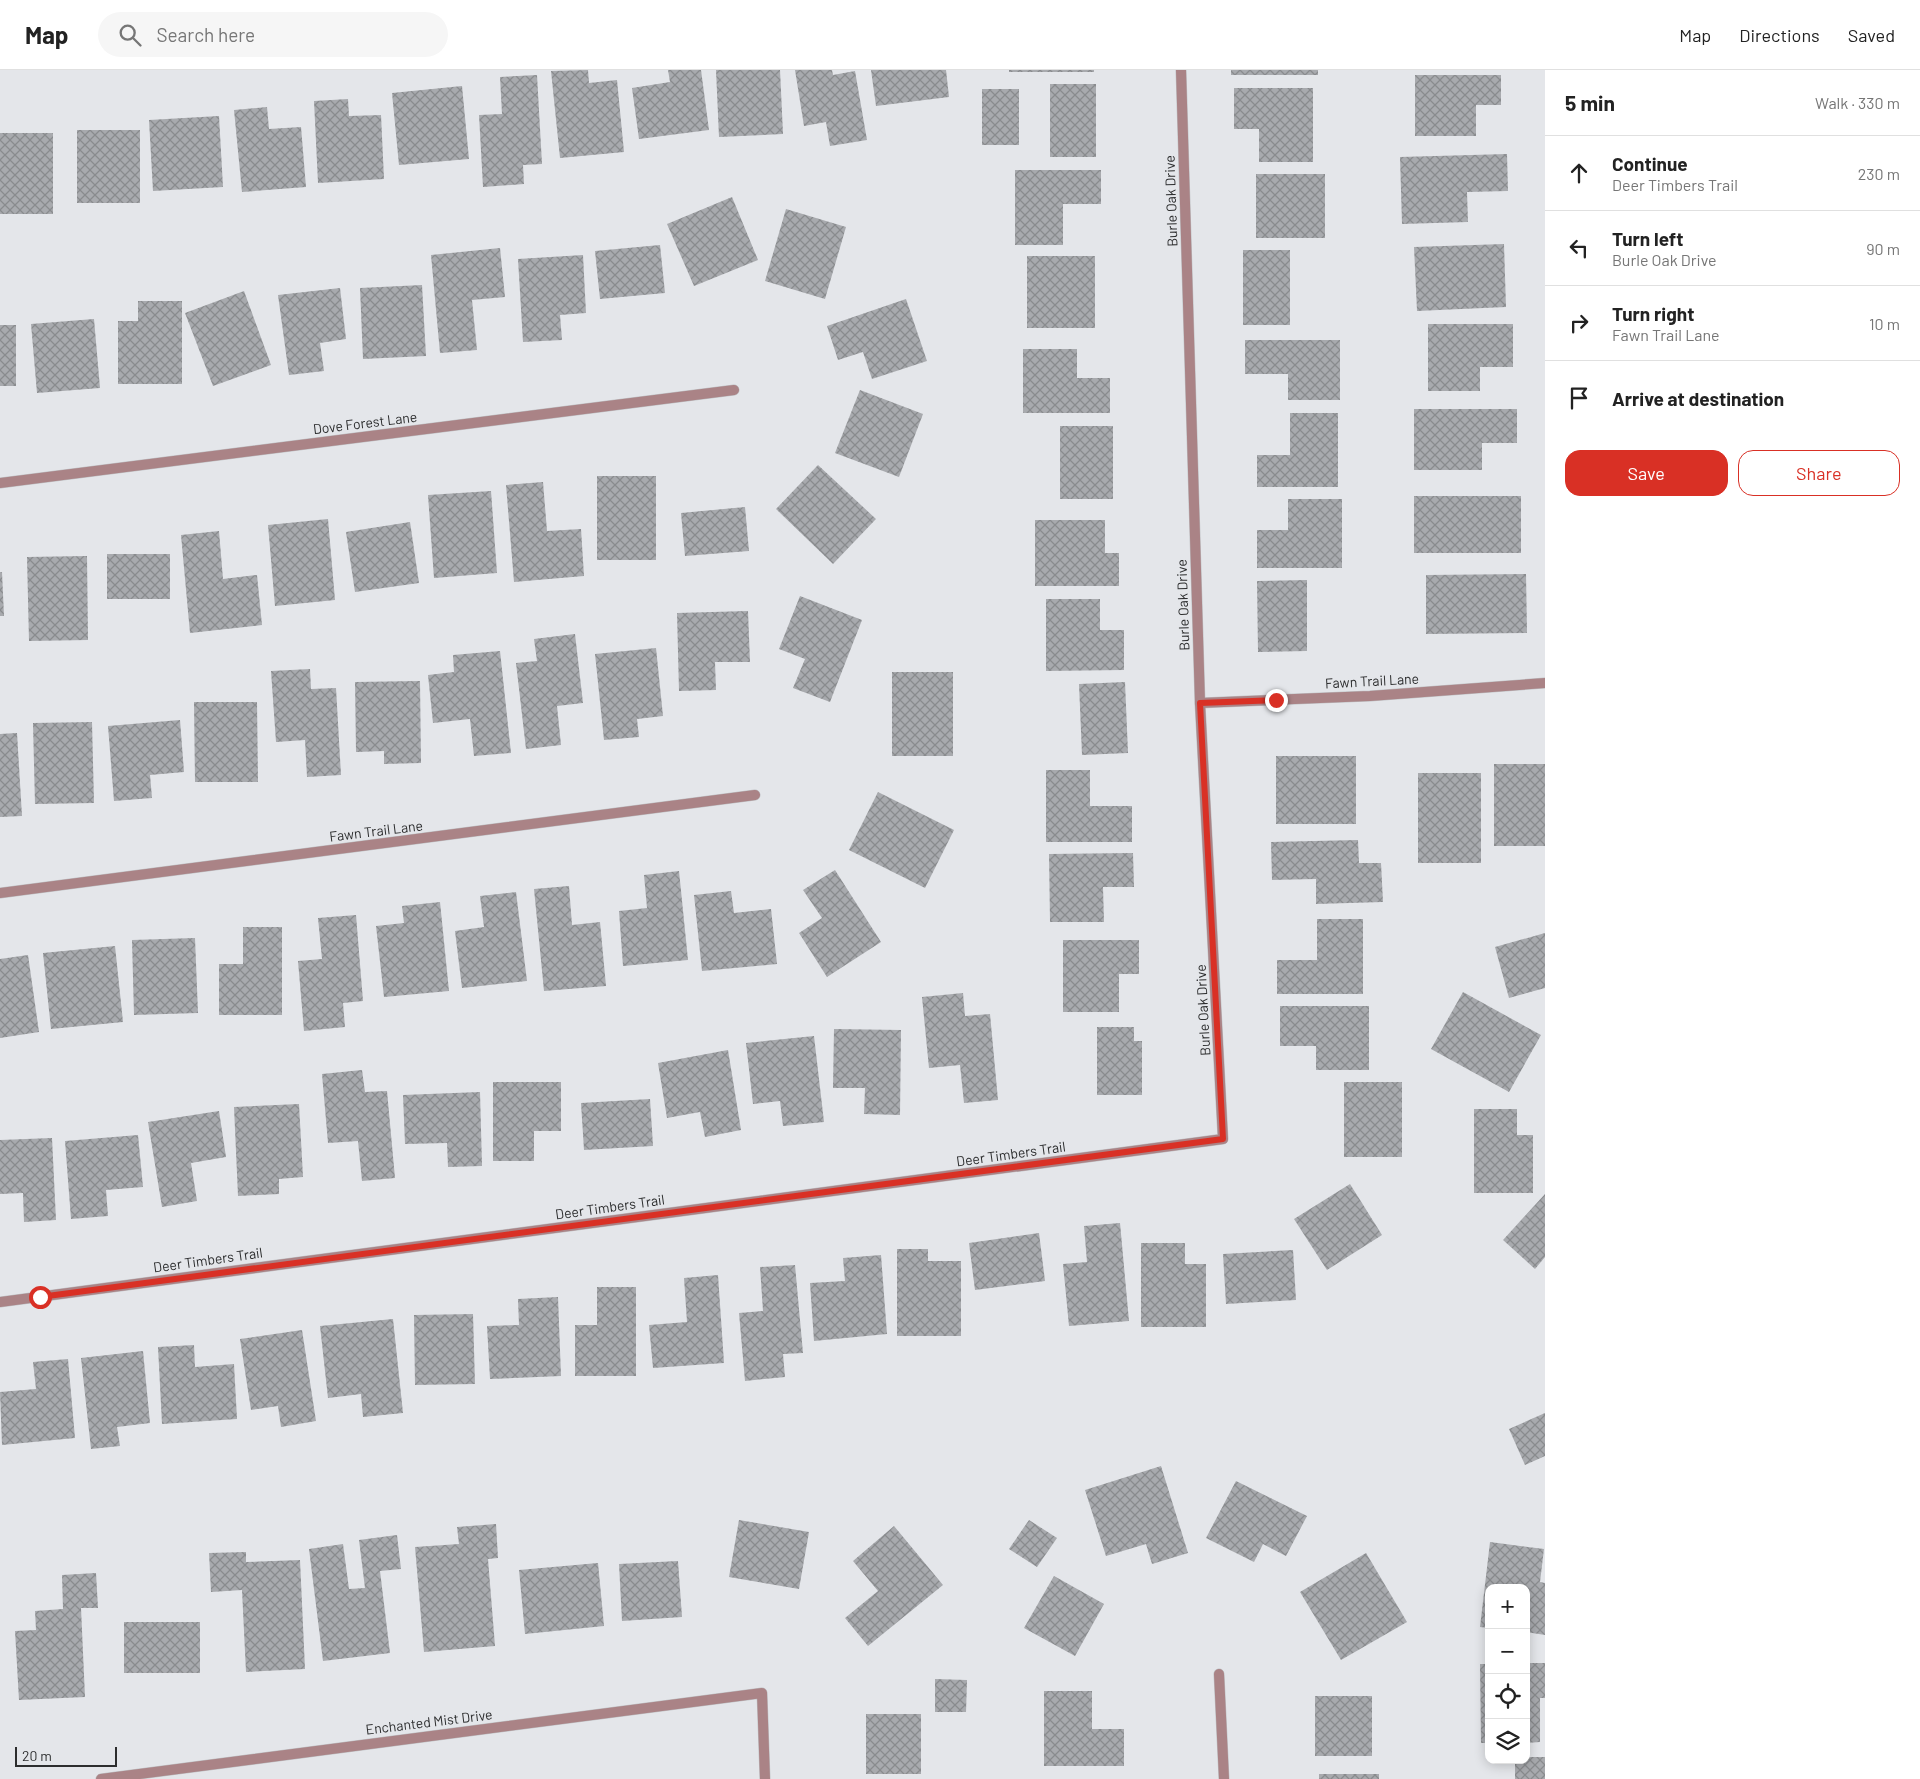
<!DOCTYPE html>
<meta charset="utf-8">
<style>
body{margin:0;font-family:Barlow,sans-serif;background:#f6f6f6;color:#222}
.controls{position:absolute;right:15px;bottom:15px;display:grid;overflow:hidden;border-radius:10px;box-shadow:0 2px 12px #0003}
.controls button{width:45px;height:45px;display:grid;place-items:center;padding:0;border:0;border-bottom:1px solid #e0e0e0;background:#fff;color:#222;font:25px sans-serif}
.scale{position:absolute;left:15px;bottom:12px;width:102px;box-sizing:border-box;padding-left:5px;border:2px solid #2c2d2e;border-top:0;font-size:14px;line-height:18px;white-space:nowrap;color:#2c2d2e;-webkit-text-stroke:4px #e4e6ea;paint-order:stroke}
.stop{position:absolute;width:15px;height:15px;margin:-11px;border:4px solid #d93025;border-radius:50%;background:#fff}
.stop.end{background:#d93025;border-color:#fff;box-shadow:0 1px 5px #0008}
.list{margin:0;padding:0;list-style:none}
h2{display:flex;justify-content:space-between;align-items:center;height:65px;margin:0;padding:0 20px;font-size:21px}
h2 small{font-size:16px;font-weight:400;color:#767676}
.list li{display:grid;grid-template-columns:32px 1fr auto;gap:15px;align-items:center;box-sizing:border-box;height:75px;padding:0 20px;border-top:1px solid #e0e0e0}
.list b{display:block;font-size:19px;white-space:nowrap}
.list p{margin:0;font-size:16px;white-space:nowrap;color:#767676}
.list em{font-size:16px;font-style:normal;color:#767676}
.actions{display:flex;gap:10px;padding:15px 20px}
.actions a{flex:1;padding:11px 0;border:1px solid #d93025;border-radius:15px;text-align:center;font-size:18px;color:#d93025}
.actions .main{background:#d93025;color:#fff}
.icon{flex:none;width:28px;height:28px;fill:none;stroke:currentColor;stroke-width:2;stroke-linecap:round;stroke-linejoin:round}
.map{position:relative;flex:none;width:1545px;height:1709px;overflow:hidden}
header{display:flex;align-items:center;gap:30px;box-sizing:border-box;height:70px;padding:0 25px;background:#fff;border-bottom:1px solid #e0e0e0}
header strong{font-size:24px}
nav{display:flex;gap:28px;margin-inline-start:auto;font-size:18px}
.search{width:350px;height:45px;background:#f6f6f6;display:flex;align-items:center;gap:12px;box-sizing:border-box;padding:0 18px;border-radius:28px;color:#767676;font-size:19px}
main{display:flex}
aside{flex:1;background:#fff}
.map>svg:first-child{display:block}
.building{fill:url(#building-cross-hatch)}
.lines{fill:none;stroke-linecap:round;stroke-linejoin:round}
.street-casing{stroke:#bfc1c4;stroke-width:11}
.street{stroke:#aa8386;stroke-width:10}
.route{stroke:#d93025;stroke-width:6}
.labels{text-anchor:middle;stroke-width:4;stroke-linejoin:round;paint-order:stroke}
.street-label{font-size:14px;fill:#2c2d2e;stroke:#e4e6ea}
</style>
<header>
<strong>Map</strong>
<div class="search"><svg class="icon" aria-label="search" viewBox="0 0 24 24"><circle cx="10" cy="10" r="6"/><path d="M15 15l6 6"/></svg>Search here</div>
<nav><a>Map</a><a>Directions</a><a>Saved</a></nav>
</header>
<main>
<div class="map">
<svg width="1545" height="1709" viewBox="0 0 1545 1709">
<defs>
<pattern id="building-cross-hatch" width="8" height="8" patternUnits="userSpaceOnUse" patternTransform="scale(1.25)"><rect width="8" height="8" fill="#a8aaae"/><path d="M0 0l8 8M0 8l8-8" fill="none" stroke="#898b8e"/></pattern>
</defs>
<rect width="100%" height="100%" fill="#e4e6ea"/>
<g class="building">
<path d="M 588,0 L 589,13 L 617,10 L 624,82 L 560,88 L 551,1 Z"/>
<path d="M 668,0 L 701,0 L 709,60 L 639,69 L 632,18 L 670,12 Z"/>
<path d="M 716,0 L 780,0 L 783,64 L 719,67 Z"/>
<path d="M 795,0 L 832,0 L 833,5 L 855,1 L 867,70 L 830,76 L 826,52 L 804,56 Z"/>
<path d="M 871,0 L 946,0 L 949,27 L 876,36 Z"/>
<rect x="1009" y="0" width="85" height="2"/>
<rect x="1231" y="0" width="87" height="5"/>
<path d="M 537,5 L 542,94 L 523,95 L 524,114 L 483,117 L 479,45 L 502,44 L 500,7 Z"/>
<path d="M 1415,5 L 1501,5 L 1501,35 L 1476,35 L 1476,66 L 1415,66 Z"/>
<rect x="1050" y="14" width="46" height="73"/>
<path d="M 462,16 L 469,89 L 399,95 L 392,23 Z"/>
<path d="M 1234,18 L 1313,18 L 1313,92 L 1259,92 L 1259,59 L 1234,59 Z"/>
<rect x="982" y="19" width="37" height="56"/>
<path d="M 348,29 L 349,46 L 381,45 L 384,109 L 318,113 L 314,31 Z"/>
<path d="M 267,37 L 269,59 L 301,57 L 306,117 L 242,122 L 234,40 Z"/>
<path d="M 219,46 L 223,117 L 153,121 L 149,50 Z"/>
<rect x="77" y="60" width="63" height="73"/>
<rect x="0" y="63" width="53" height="81"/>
<path d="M 1507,84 L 1508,121 L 1467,122 L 1468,152 L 1402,154 L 1400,87 Z"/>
<path d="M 1015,100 L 1101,100 L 1101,134 L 1063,134 L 1063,175 L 1015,175 Z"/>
<rect x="1256" y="104" width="69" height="64"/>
<path d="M 732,127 L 758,190 L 694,216 L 667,154 Z"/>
<path d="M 786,139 L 846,157 L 825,229 L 765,211 Z"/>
<path d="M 1504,174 L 1506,237 L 1417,241 L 1414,177 Z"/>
<path d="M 660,175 L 665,223 L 600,229 L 595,181 Z"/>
<path d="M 500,178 L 505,227 L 472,230 L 477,280 L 440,283 L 431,185 Z"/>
<rect x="1243" y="180" width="47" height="75"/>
<path d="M 583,185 L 586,243 L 560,245 L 562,270 L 523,272 L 518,189 Z"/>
<rect x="1027" y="186" width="68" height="72"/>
<path d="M 422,215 L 426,286 L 363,289 L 360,218 Z"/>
<path d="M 340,218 L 346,269 L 320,273 L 324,301 L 289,305 L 278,225 Z"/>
<path d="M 244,221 L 271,295 L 213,316 L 185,243 Z"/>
<path d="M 906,229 L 927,291 L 872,309 L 863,282 L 838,290 L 827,256 Z"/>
<path d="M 138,231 L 182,231 L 182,314 L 118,314 L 118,251 L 138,251 Z"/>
<path d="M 94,249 L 100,318 L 37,323 L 31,254 Z"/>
<path d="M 1428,254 L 1513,254 L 1513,297 L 1480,297 L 1480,321 L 1428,321 Z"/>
<rect x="0" y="255" width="16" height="61"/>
<path d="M 1245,270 L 1340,270 L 1340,330 L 1288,330 L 1288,304 L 1245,304 Z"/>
<path d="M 1023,279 L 1077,279 L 1077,308 L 1110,308 L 1110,343 L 1023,343 Z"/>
<path d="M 860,320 L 923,344 L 899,407 L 835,383 Z"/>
<path d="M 1414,339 L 1517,339 L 1517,373 L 1482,373 L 1482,400 L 1414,400 Z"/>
<path d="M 1290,343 L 1338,343 L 1338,417 L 1257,417 L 1257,385 L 1290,385 Z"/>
<rect x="1060" y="356" width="53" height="73"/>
<path d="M 818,395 L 876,449 L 833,494 L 776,439 Z"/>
<rect x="597" y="406" width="59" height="84"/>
<path d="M 543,412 L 547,461 L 581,459 L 584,506 L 514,512 L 506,415 Z"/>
<path d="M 491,421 L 497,503 L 434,508 L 428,425 Z"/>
<rect x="1414" y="426" width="107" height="57"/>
<path d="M 1288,429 L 1342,429 L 1342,498 L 1257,498 L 1257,460 L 1288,460 Z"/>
<path d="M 745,437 L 749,481 L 685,486 L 681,443 Z"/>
<path d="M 328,449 L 335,530 L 275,536 L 268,455 Z"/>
<path d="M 1035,450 L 1105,450 L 1105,483 L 1119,483 L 1119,516 L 1035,516 Z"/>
<path d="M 410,452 L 419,513 L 355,522 L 346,462 Z"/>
<path d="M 219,461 L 223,509 L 257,505 L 262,555 L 190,563 L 181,465 Z"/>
<rect x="107" y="484" width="63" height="45"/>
<path d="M 87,486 L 88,570 L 29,571 L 27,487 Z"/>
<path d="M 0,502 L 2,502 L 4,546 L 0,546 Z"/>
<path d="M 1526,504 L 1527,563 L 1426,564 L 1426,505 Z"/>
<path d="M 1307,510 L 1307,581 L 1258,582 L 1257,511 Z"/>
<path d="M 800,526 L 862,550 L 830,632 L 793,618 L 805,589 L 779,579 Z"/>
<path d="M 1046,529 L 1100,529 L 1100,560 L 1124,560 L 1124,600 L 1046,601 Z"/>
<path d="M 748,541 L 750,592 L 715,592 L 716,620 L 679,621 L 677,543 Z"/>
<path d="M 575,564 L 583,633 L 557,636 L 561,675 L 526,679 L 516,593 L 537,591 L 534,569 Z"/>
<path d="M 656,578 L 663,646 L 637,649 L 639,667 L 604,670 L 595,584 Z"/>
<path d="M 500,581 L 511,683 L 474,686 L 470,649 L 433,653 L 428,605 L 454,602 L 453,585 Z"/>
<path d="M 310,599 L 311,619 L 336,618 L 341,705 L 307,707 L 305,670 L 276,672 L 271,601 Z"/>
<rect x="892" y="602" width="61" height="84"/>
<path d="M 420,611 L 421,693 L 384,694 L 384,681 L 356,682 L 355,612 Z"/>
<path d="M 1125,612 L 1128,683 L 1082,685 L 1079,614 Z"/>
<path d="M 194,632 L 257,632 L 258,712 L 195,712 Z"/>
<path d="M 180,650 L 184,702 L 150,705 L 152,728 L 114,731 L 108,656 Z"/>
<path d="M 92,652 L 94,733 L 35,734 L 33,653 Z"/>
<path d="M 17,663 L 22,746 L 0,747 L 0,664 Z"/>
<rect x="1276" y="686" width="80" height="68"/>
<rect x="1494" y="694" width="51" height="82"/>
<path d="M 1046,700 L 1090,700 L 1090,736 L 1132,736 L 1132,772 L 1046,772 Z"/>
<rect x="1418" y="703" width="63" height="90"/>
<path d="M 878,722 L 954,760 L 925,818 L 849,780 Z"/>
<path d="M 1358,770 L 1359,793 L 1381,793 L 1383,832 L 1316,834 L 1316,809 L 1272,810 L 1271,772 Z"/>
<path d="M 1133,783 L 1134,817 L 1103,817 L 1104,852 L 1050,852 L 1049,784 Z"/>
<path d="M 835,800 L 881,872 L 827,907 L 799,863 L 822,848 L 803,820 Z"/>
<path d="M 679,801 L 688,890 L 623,896 L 619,841 L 647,838 L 644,805 Z"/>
<path d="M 569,816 L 572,855 L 600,852 L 606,916 L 544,921 L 534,819 Z"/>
<path d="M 731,821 L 734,843 L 771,839 L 777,894 L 702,901 L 694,825 Z"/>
<path d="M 516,822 L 527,911 L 462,918 L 455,861 L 484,857 L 480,826 Z"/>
<path d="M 440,832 L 449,921 L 384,927 L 376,856 L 404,853 L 402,836 Z"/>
<path d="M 356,845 L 363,931 L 343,933 L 345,957 L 304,961 L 298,891 L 322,889 L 318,848 Z"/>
<path d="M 1317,849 L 1363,849 L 1363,924 L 1277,924 L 1277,890 L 1317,890 Z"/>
<path d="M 243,857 L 282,857 L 282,945 L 219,945 L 219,894 L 243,894 Z"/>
<path d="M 1545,863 L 1545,918 L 1509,928 L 1495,877 Z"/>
<path d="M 195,868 L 198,943 L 134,945 L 132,870 Z"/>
<path d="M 1063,870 L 1139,870 L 1139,904 L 1119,904 L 1119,942 L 1063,942 Z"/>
<path d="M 115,876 L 123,952 L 51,959 L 43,883 Z"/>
<path d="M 28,885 L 39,962 L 0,968 L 0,889 Z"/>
<path d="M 1463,922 L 1541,965 L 1509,1022 L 1431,979 Z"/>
<path d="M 963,923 L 965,946 L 990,944 L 998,1030 L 964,1033 L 960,995 L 929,998 L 922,927 Z"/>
<path d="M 1280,936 L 1369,936 L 1369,1000 L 1316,1000 L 1316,976 L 1280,976 Z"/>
<path d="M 1097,957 L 1134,957 L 1134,971 L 1142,971 L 1142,1025 L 1097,1025 Z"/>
<path d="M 834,959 L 901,960 L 900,1045 L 864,1044 L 865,1018 L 833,1018 Z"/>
<path d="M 814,966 L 824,1052 L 783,1056 L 780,1031 L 753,1034 L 746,973 Z"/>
<path d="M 728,980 L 741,1060 L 705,1067 L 700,1042 L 667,1048 L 658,993 Z"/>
<path d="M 362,1000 L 365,1022 L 387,1021 L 395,1108 L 362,1111 L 358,1071 L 328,1073 L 322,1004 Z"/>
<path d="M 493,1012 L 561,1012 L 561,1061 L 534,1061 L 534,1091 L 493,1091 Z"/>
<rect x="1344" y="1012" width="58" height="75"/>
<path d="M 480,1022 L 482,1096 L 448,1097 L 447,1073 L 405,1074 L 403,1025 Z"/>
<path d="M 650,1029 L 653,1076 L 584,1080 L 581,1033 Z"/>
<path d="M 299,1034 L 303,1107 L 279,1109 L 279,1124 L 238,1126 L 234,1037 Z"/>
<path d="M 1474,1039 L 1517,1039 L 1517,1065 L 1533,1065 L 1533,1123 L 1474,1123 Z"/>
<path d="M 219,1041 L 226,1087 L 191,1093 L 197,1131 L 162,1137 L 148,1052 Z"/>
<path d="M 138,1065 L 143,1117 L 106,1120 L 108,1146 L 71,1149 L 65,1071 Z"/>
<path d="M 52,1068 L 56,1150 L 24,1152 L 23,1123 L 0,1124 L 0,1070 Z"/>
<path d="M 1350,1114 L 1382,1165 L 1327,1200 L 1294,1149 Z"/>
<path d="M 1545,1124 L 1545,1187 L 1535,1199 L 1503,1170 Z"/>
<path d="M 1120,1153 L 1129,1251 L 1069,1256 L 1063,1194 L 1087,1192 L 1084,1156 Z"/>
<path d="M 1039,1163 L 1045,1211 L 975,1220 L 969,1173 Z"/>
<path d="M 1141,1173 L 1185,1173 L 1185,1194 L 1206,1194 L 1206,1257 L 1141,1257 Z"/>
<path d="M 897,1179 L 928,1179 L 928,1191 L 961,1191 L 961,1266 L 897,1266 Z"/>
<path d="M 1293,1180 L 1296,1230 L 1226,1234 L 1223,1184 Z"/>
<path d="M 881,1185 L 887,1264 L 814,1271 L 810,1213 L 845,1211 L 843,1188 Z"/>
<path d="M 795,1195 L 803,1283 L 783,1284 L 785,1307 L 745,1311 L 739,1243 L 763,1241 L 760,1197 Z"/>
<path d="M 718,1205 L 724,1293 L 653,1298 L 649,1255 L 687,1252 L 684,1208 Z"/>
<path d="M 597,1217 L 636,1217 L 636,1306 L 575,1306 L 575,1255 L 597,1255 Z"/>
<path d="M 558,1227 L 561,1306 L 490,1309 L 487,1256 L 519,1255 L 518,1229 Z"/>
<path d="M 473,1244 L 475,1314 L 415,1315 L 414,1245 Z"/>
<path d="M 393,1249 L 403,1343 L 363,1347 L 361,1324 L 328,1328 L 320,1256 Z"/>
<path d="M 302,1260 L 316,1351 L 281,1357 L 278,1336 L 251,1340 L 240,1269 Z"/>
<path d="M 194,1275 L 195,1297 L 234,1294 L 237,1349 L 162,1354 L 158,1277 Z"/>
<path d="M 143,1281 L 150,1353 L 117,1357 L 120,1376 L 91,1379 L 81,1288 Z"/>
<path d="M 68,1289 L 75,1368 L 2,1375 L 0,1322 L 36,1319 L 33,1292 Z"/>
<path d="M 1545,1343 L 1545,1386 L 1525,1395 L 1509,1359 Z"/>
<path d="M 1161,1396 L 1188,1483 L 1152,1494 L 1146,1474 L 1106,1486 L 1085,1420 Z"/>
<path d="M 1236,1411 L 1307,1446 L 1286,1486 L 1263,1474 L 1254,1492 L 1206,1468 Z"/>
<path d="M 739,1450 L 809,1462 L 799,1519 L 729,1507 Z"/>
<path d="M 1029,1450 L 1057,1468 L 1037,1497 L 1009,1479 Z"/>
<path d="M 496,1454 L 498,1488 L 488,1489 L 495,1576 L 424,1582 L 415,1477 L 459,1474 L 457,1457 Z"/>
<path d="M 894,1456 L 943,1515 L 868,1576 L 845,1548 L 878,1521 L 853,1491 Z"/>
<path d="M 397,1465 L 401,1499 L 380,1501 L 390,1583 L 323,1591 L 309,1479 L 343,1474 L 349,1519 L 365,1518 L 359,1470 Z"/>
<path d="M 1490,1472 L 1544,1479 L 1540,1512 L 1545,1513 L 1545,1565 L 1526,1562 L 1526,1518 L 1489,1518 L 1489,1558 L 1480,1557 Z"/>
<path d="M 246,1482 L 246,1492 L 300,1490 L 305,1599 L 246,1602 L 242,1520 L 211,1522 L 209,1483 Z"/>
<path d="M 1366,1483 L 1407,1552 L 1341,1590 L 1300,1522 Z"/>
<path d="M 678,1491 L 682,1547 L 622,1551 L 619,1494 Z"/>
<path d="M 598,1493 L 604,1556 L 525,1564 L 519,1500 Z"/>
<path d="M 96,1503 L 98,1538 L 81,1538 L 85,1627 L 19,1630 L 15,1561 L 36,1560 L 35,1541 L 63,1539 L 62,1505 Z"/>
<path d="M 1054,1506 L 1104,1534 L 1075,1586 L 1024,1558 Z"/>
<rect x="124" y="1552" width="76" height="51"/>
<path d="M 1526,1593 L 1545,1593 L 1545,1628 L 1540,1628 L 1540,1672 L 1526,1673 Z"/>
<path d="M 1480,1594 L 1489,1594 L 1489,1673 L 1481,1673 Z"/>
<path d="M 935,1609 L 967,1610 L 966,1642 L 935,1642 Z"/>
<path d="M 1044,1621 L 1092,1621 L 1092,1659 L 1124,1659 L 1124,1696 L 1044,1696 Z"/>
<rect x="1315" y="1626" width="57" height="60"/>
<rect x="866" y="1644" width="55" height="60"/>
<path d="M 1526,1687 L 1545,1687 L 1545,1709 L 1515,1709 L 1515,1690 L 1526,1690 Z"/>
<rect x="1319" y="1704" width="60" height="5"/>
</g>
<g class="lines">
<g class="street-casing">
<g id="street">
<path d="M 0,413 L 734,320"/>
<path d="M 1200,633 L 1370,626 L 1545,613"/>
<path d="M 0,823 L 755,725"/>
<path d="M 0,1232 L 1223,1069 L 1200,633 L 1181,0"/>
<path d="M 1219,1604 L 1224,1709"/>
<path d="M 101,1709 L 762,1623 L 765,1709"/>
</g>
</g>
<use href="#street" class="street"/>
</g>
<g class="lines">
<path class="route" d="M 40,1227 L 1223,1069 L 1200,633 L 1276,630"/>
</g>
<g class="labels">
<g class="street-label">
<text transform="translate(1171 131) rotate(-92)" y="5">Burle Oak Drive</text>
<text transform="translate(365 353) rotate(-7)" y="5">Dove Forest Lane</text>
<text transform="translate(1183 535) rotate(-92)" y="5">Burle Oak Drive</text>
<text transform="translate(1372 611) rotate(-3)" y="5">Fawn Trail Lane</text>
<text transform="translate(376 761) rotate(-7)" y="5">Fawn Trail Lane</text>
<text transform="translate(1203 940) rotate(-93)" y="5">Burle Oak Drive</text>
<text transform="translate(1011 1084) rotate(-8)" y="5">Deer Timbers Trail</text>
<text transform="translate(610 1137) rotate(-8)" y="5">Deer Timbers Trail</text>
<text transform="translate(208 1190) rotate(-8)" y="5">Deer Timbers Trail</text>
<text transform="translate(429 1652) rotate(-7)" y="5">Enchanted Mist Drive</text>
</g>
</g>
</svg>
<div class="controls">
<button>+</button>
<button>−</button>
<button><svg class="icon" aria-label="locate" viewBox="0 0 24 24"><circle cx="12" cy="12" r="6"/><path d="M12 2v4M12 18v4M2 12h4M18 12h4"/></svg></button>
<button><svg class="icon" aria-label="layers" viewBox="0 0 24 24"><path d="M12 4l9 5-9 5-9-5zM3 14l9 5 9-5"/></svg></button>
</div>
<div class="scale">20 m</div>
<div class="stop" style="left:40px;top:1227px"></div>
<div class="stop end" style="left:1276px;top:630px"></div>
</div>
<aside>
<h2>5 min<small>Walk · 330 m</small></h2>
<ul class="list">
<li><svg class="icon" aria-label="ahead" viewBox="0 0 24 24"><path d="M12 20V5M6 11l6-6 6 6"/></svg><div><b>Continue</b><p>Deer Timbers Trail</p></div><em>230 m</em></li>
<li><svg class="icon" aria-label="left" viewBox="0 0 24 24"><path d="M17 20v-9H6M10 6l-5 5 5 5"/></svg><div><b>Turn left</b><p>Burle Oak Drive</p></div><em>90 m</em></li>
<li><svg class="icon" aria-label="right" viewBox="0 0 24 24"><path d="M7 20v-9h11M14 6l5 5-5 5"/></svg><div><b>Turn right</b><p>Fawn Trail Lane</p></div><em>10 m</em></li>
<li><svg class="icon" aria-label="arrive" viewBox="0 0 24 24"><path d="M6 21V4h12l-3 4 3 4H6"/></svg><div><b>Arrive at destination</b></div></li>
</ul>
<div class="actions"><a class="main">Save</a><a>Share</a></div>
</aside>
</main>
